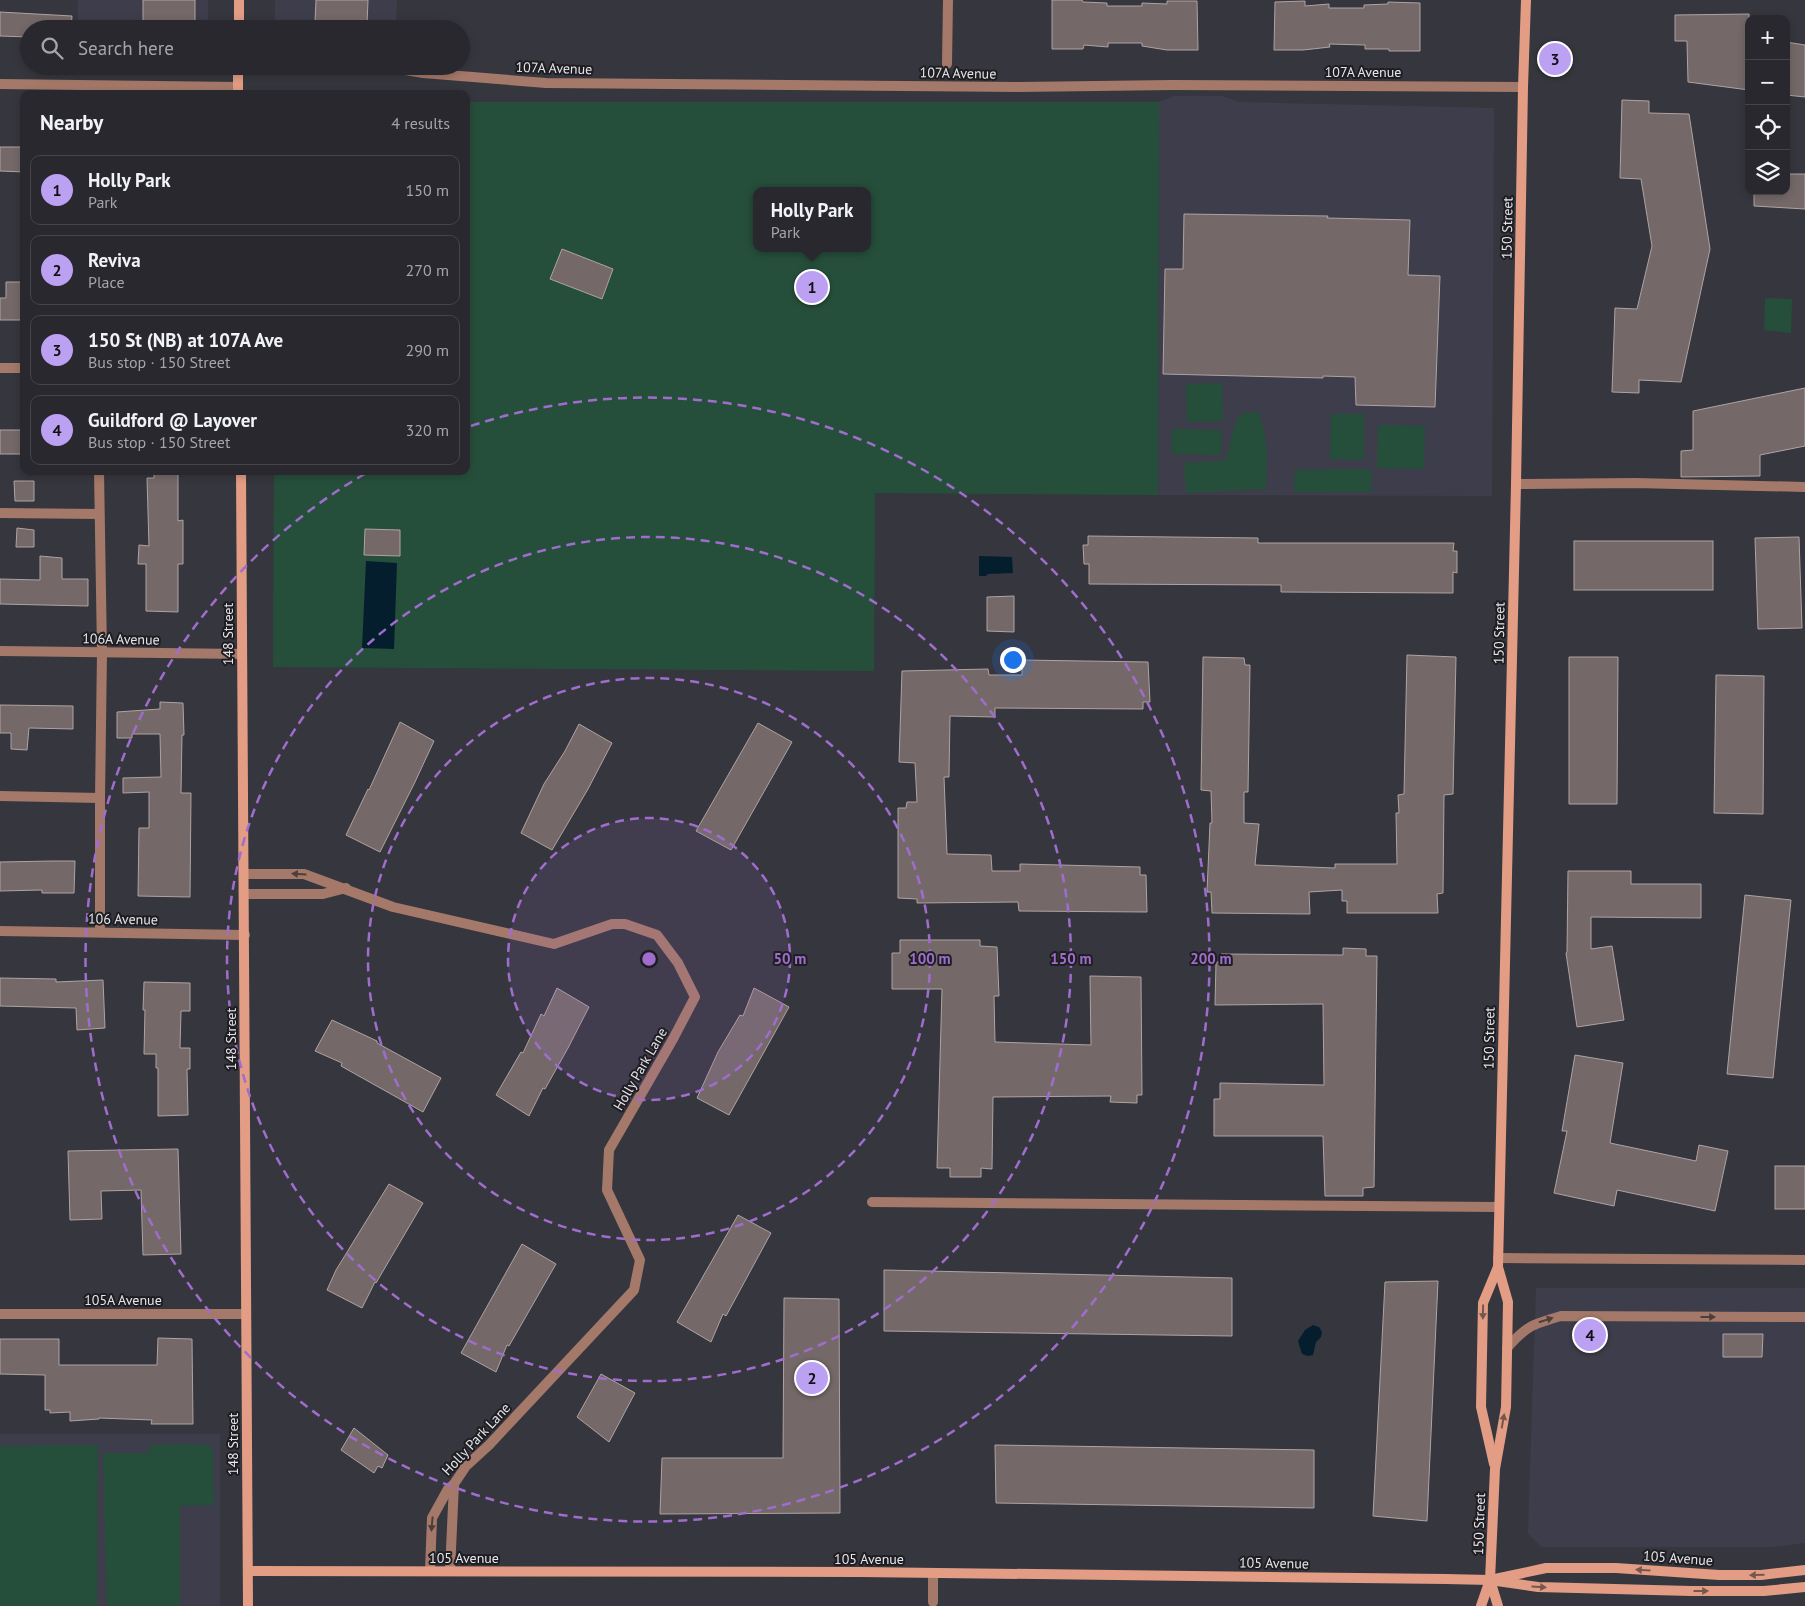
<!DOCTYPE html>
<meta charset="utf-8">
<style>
body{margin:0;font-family:"PT Sans",sans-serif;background:#303036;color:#f1f3f6}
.controls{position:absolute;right:15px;top:15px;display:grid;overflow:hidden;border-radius:10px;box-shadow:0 2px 8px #0003}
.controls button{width:45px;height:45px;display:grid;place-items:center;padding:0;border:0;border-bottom:1px solid #44444a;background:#28282e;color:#f1f3f6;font:25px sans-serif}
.you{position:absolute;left:1012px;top:659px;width:18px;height:18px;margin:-12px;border:4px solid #fff;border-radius:50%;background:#1a73e8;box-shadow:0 0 0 8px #1a73e833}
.badge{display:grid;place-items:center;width:32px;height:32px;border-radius:50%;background:#bca0f2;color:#111;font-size:16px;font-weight:700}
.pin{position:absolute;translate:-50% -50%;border:2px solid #fff;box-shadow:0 1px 5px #0006}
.popup{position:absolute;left:753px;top:187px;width:118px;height:65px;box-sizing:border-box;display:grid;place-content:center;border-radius:10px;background:#28282e;filter:drop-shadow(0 1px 4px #0005);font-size:16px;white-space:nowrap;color:#a5a6aa}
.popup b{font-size:19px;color:#f1f3f6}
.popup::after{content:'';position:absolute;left:50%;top:100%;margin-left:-10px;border:10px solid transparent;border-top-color:#28282e}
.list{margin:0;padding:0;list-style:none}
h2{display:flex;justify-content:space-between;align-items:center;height:65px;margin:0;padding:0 20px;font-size:21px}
h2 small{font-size:16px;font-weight:400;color:#a5a6aa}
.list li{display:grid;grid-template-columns:32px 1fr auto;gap:15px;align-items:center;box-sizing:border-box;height:70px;margin:0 10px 10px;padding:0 10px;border:1px solid #44444a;border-radius:10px}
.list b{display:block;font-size:19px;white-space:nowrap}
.list p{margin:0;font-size:16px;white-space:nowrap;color:#a5a6aa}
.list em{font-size:16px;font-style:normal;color:#a5a6aa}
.icon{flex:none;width:28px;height:28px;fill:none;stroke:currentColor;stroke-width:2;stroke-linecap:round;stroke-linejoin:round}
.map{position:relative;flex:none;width:1805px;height:1606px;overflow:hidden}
.search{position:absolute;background:#28282e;box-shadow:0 2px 8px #0003;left:20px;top:20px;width:450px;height:55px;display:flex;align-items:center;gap:12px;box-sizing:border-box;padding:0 18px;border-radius:28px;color:#a5a6aa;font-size:19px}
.panel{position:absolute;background:#28282e;box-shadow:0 2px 8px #0003;left:20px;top:90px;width:450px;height:385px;border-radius:10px}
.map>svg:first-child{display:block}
.built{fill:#3e3d4b}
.green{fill:#264f3b;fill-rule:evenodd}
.water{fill:#051e2e}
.building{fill:#746968;stroke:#afa3a2}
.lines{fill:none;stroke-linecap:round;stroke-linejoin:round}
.lane{stroke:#a57969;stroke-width:10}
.street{stroke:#a57969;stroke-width:10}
.secondary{stroke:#e29d84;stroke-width:10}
.oneway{fill:#4d3e3b}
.oneway2{fill:#76574e}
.ring{fill:none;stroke:#a06dce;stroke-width:2.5;stroke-dasharray:9 6}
.labels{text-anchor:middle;stroke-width:4;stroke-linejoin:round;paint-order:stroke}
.street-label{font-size:14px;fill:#e5e5eb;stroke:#1e1e22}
.centre{fill:#a06dce;stroke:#1e1e22;stroke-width:2.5}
.ring-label{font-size:15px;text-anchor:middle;font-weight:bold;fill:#a06dce;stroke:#1e1e22;stroke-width:4;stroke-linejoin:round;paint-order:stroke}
</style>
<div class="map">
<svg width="1805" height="1606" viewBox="0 0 1805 1606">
<rect width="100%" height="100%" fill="#36363e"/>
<g class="built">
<rect x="78" y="0" width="130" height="29"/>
<path d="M 275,0 L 397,0 L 396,29 L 275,29 Z"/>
<path d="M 78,66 L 208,66 L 208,68 L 78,71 Z"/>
<path d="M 1174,96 L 1223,96 L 1239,102 L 1494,108 L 1492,496 L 1158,495 L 1159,102 Z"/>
<path d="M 1536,1288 L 1805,1288 L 1805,1543 L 1772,1547 L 1541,1547 L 1528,1533 Z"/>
<rect x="0" y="1434" width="220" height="172"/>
</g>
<g class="green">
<path d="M 466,102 L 1159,102 L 1158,495 L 875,493 L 874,671 L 273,667 L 274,471 L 466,471 ZM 757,191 L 867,191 L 867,248 L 757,248 Z"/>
<path d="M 1765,298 L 1792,299 L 1791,333 L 1764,330 Z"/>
<path d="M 1222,383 L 1223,421 L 1187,422 L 1186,384 Z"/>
<path d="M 1259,412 L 1265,434 L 1267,454 L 1266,489 L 1186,493 L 1184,463 L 1226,460 L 1236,420 L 1244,413 Z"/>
<path d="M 1331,414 L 1364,414 L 1364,460 L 1330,459 Z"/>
<path d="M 1378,425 L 1425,426 L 1424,469 L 1377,468 Z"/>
<path d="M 1172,429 L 1222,430 L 1221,455 L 1171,454 Z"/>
<path d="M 1371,469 L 1372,492 L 1294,492 L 1295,470 Z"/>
<path d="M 188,1444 L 208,1445 L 213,1450 L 214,1505 L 180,1506 L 180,1606 L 107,1606 L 103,1453 L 149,1453 L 149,1445 Z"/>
<path d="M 98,1445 L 97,1606 L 0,1606 L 0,1446 Z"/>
</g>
<g class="water">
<path d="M 979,556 L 1012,557 L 1013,573 L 988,574 L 986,576 L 979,576 Z"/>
<path d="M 366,561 L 397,563 L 394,649 L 362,648 Z"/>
<path d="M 1313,1325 L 1319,1327 L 1322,1332 L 1321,1337 L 1316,1342 L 1313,1355 L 1308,1356 L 1302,1354 L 1298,1341 L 1305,1330 Z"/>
</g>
<g class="building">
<rect x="143" y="0" width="52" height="29"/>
<path d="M 316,0 L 368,0 L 367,25 L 315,22 Z"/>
<path d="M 1052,0 L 1082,0 L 1083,2 L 1107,3 L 1107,6 L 1142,6 L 1142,3 L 1167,4 L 1167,1 L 1197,1 L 1198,50 L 1167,50 L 1142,46 L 1142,43 L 1108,43 L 1108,47 L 1084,45 L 1083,49 L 1052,49 Z"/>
<path d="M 1305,1 L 1305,6 L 1329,4 L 1329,8 L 1364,8 L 1364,5 L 1388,4 L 1388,2 L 1420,3 L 1420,51 L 1389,51 L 1389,49 L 1365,49 L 1365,45 L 1329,44 L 1330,47 L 1303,50 L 1274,50 L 1275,2 Z"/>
<path d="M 0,12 L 72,16 L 71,29 L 29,29 L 29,37 L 0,36 Z"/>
<path d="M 1749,14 L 1749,90 L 1688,82 L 1687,41 L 1675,41 L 1675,15 Z"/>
<path d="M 1786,42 L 1805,45 L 1805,97 L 1786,95 Z"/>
<path d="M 1622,100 L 1649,101 L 1649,113 L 1689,114 L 1710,249 L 1681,382 L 1639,380 L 1639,393 L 1612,392 L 1615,308 L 1637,309 L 1652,246 L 1641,179 L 1620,178 Z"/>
<path d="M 0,147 L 24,147 L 24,172 L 0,171 Z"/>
<path d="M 1786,174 L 1805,174 L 1805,209 L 1754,206 L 1754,191 L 1786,191 Z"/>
<path d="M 1184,214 L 1328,216 L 1327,218 L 1410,220 L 1408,275 L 1440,276 L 1435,407 L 1356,405 L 1355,377 L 1323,376 L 1323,378 L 1163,374 L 1165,269 L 1183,269 Z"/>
<path d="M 562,249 L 613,269 L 602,299 L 550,279 Z"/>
<path d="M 6,282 L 24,282 L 24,320 L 0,320 L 0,298 L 6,298 Z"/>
<path d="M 1805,388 L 1805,446 L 1760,455 L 1760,476 L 1681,477 L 1681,451 L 1693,450 L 1693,411 Z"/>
<rect x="0" y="430" width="24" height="24"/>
<path d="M 154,471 L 178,471 L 178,521 L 183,520 L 183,564 L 178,564 L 178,612 L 146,611 L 146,564 L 138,564 L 139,545 L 149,546 L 147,478 L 154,478 Z"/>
<path d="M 14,481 L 34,481 L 34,501 L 15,501 Z"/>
<path d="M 17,528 L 34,530 L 34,547 L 16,547 Z"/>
<path d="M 365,529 L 400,530 L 400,556 L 364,555 Z"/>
<path d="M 1088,536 L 1258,538 L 1258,543 L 1454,543 L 1453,551 L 1457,551 L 1457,573 L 1453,572 L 1453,593 L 1281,592 L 1281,585 L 1089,584 L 1089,564 L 1084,564 L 1083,545 L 1088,545 Z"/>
<path d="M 1799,537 L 1802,628 L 1758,629 L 1755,538 Z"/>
<rect x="1574" y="541" width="139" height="49"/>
<path d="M 40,556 L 62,558 L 62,579 L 88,579 L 88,606 L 0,604 L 0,579 L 40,580 Z"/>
<path d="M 1014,596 L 1014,632 L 987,631 L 987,597 Z"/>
<path d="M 1407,655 L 1456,657 L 1453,794 L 1444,795 L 1443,893 L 1437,894 L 1438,913 L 1347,913 L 1347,901 L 1342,901 L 1342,890 L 1309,892 L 1310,914 L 1212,913 L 1211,892 L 1207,892 L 1210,823 L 1212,823 L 1211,791 L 1201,790 L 1203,657 L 1244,658 L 1245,665 L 1250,665 L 1248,792 L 1244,792 L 1244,823 L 1259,824 L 1255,865 L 1335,868 L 1335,864 L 1397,864 L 1396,813 L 1399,813 L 1398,795 L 1404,794 Z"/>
<path d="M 1569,657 L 1618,657 L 1617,804 L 1569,804 Z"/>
<path d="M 1022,660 L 1148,662 L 1150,702 L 1143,702 L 1143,709 L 995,708 L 995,717 L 950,716 L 949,777 L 944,777 L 947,854 L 991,855 L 992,871 L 1020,871 L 1020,864 L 1140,867 L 1140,875 L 1146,875 L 1147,912 L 1019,911 L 1018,902 L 917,903 L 917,899 L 898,898 L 898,808 L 906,808 L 907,802 L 917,802 L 915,763 L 899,762 L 902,671 L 988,669 L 989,675 L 1022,675 Z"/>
<path d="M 1716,675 L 1764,676 L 1763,814 L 1714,813 Z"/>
<path d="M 160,702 L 183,703 L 184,735 L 182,735 L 181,793 L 191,793 L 190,897 L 138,896 L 139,828 L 149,828 L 149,792 L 123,793 L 123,778 L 161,777 L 160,734 L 132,734 L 132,738 L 117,738 L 117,712 L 160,709 Z"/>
<path d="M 0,705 L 73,706 L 73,729 L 29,728 L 27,750 L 11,749 L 11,733 L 0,733 Z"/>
<path d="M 400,722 L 434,741 L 415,782 L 380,852 L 346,835 L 368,789 L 369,790 Z"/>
<path d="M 758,723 L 792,742 L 731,850 L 696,831 Z"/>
<path d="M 579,724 L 612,743 L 588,789 L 552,850 L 521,833 L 544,784 L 565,751 Z"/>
<path d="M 52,861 L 75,861 L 74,893 L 42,893 L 42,890 L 0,891 L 0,862 Z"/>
<path d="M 1568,871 L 1631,871 L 1631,884 L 1701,884 L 1701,918 L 1591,917 L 1591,949 L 1612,946 L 1624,1020 L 1577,1027 L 1566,953 L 1567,952 Z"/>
<path d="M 1745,895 L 1791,900 L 1773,1078 L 1727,1074 Z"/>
<path d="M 900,940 L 980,940 L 980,946 L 997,947 L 999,996 L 994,996 L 995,1042 L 1091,1045 L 1090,976 L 1141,977 L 1142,1095 L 1137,1095 L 1137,1103 L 1110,1102 L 1111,1096 L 993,1097 L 992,1169 L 981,1168 L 981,1177 L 950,1177 L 950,1168 L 937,1168 L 942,989 L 892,989 L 892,953 L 900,953 Z"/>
<path d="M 1343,948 L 1366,949 L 1366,956 L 1377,956 L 1374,1187 L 1363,1188 L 1363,1196 L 1325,1196 L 1323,1136 L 1214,1136 L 1214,1099 L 1220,1099 L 1220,1083 L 1324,1085 L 1323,1004 L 1215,1005 L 1216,962 L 1221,962 L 1221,954 L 1343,955 Z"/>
<path d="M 0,978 L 56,979 L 56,982 L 103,980 L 105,1028 L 77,1030 L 76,1008 L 0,1006 Z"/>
<path d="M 144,982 L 190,983 L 190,1011 L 181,1011 L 180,1048 L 190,1048 L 190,1069 L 187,1069 L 188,1115 L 158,1116 L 158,1068 L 156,1068 L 156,1054 L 144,1054 L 145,1010 L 143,1010 Z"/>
<path d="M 557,988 L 589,1007 L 568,1048 L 545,1089 L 543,1088 L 529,1116 L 496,1095 L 521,1052 L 523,1053 L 541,1014 L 544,1016 Z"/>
<path d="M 754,988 L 789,1007 L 729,1115 L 697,1098 L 718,1052 L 740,1015 L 743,1016 Z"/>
<path d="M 332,1020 L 377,1041 L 377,1043 L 441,1078 L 423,1112 L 341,1066 L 342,1063 L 315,1051 Z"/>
<path d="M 1575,1055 L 1623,1063 L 1610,1143 L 1696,1161 L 1699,1145 L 1728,1151 L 1715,1211 L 1617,1190 L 1614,1206 L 1554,1193 L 1567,1131 L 1562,1131 Z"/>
<path d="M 178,1149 L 181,1254 L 143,1255 L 141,1190 L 101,1191 L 102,1219 L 70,1220 L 68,1151 Z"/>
<rect x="1775" y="1166" width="30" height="43"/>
<path d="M 389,1184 L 423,1203 L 376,1283 L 375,1282 L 362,1308 L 327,1290 L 336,1270 Z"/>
<path d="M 738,1215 L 771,1233 L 726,1316 L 723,1314 L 711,1342 L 677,1322 Z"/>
<path d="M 522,1244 L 556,1264 L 509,1346 L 507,1345 L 496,1372 L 461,1353 Z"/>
<path d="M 884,1270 L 1232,1278 L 1232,1336 L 884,1331 Z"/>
<path d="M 1438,1281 L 1427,1521 L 1373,1516 L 1385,1282 Z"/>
<path d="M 784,1298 L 839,1299 L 840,1513 L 660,1514 L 662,1458 L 783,1458 Z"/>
<path d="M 1723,1334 L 1763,1334 L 1762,1357 L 1723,1357 Z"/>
<path d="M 158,1338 L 192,1339 L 193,1424 L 151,1424 L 152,1420 L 99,1418 L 99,1419 L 70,1421 L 70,1412 L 50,1413 L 50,1410 L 45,1410 L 45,1375 L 0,1374 L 0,1339 L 59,1339 L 59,1365 L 157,1365 Z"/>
<path d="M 601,1374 L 635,1393 L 609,1442 L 577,1417 Z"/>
<path d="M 354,1428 L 388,1455 L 382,1468 L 378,1466 L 374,1473 L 341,1450 Z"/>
<path d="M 995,1445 L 1314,1450 L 1314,1508 L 996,1503 Z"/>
</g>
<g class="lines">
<g class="lane">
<path d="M 947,64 L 948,0"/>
<path d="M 99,471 L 102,652 L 100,798"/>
<path d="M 1516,484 L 1636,483 L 1805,487"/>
<path d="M 0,513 L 99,514"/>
<path d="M 0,796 L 100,798 L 100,932"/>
<path d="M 244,874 L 304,874 L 393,907 L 554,944 L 612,924 L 625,924 L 657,935 L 678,963 L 695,997 L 673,1039 L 609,1150 L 607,1190 L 640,1260 L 634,1290 L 489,1445 L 466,1466 L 454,1484 L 448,1489 L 432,1518 L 430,1571"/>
<path d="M 244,894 L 323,894 L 346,888"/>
<path d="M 872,1202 L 1499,1207"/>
<path d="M 1498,1258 L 1805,1260"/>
<path d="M 1507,1348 C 1526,1326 1533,1324 1561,1316 L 1805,1317"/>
<path d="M 450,1571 L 454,1484"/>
<path d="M 933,1573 L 933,1602"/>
</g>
<g class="street">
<path d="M 394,68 L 423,73 L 546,83 L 1018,87 L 1172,85 L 1523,87"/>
<path d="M 0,84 L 238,87"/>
<path d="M 0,368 L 24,368"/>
<path d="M 0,651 L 242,654"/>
<path d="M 0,931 L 245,935"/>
<path d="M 0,1314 L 246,1314"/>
</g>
<g class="secondary">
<path d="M 239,29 L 239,0"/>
<path d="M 238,94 L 238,66"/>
<path d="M 241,471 L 248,1606"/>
<path d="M 1494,1464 L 1481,1407 L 1483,1303 L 1498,1267"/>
<path d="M 248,1571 L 860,1572 L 1446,1579 L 1490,1580 L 1538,1587 L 1691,1591 L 1764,1591 L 1805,1587"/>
<path d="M 1495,1579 L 1546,1568 L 1616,1568 L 1719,1575 L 1761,1575 L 1805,1570"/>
<path d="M 1481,1606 L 1490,1580"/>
<path d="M 1498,1606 L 1490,1580 L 1495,1469 L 1506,1407 L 1508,1302 L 1498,1267 L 1516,484 L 1523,87 L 1526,0"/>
</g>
</g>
<defs><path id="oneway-solid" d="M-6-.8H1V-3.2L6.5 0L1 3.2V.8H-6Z" transform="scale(1.25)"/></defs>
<g class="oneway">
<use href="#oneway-solid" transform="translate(299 874) rotate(-176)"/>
<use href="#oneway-solid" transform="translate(1708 1317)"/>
<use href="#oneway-solid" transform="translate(1546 1320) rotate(-17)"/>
<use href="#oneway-solid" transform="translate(432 1524) rotate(95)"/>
</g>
<g class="oneway2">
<use href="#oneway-solid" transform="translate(1483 1312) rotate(91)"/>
<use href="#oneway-solid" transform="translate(1503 1421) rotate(-80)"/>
<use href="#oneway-solid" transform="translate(1643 1570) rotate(-176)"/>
<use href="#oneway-solid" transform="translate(1757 1575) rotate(179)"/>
<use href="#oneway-solid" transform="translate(1539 1587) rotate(4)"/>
<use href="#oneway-solid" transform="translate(1701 1591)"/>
</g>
<circle cx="649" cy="959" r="141" fill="#a06dce" fill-opacity=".12"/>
<g class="ring">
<circle cx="649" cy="959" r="141"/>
<circle cx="649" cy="959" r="281"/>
<circle cx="649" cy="959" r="422"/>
<path d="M471 426A562 562 0 1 1 368 472"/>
</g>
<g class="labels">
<g class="street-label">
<text transform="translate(554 68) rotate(2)" y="5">107A Avenue</text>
<text x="1363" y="77">107A Avenue</text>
<text transform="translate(958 73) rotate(1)" y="5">107A Avenue</text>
<text transform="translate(1507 228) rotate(-89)" y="5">150 Street</text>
<text transform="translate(1499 633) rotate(-89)" y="5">150 Street</text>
<text transform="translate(228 634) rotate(-90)" y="5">148 Street</text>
<text transform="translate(121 639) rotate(1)" y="5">106A Avenue</text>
<text transform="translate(123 919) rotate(1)" y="5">106 Avenue</text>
<text transform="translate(1489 1038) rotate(-89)" y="5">150 Street</text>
<text transform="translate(231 1039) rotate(-90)" y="5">148 Street</text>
<text transform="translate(640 1069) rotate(-60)" y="5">Holly Park Lane</text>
<text x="123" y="1305">105A Avenue</text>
<text transform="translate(476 1439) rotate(-47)" y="5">Holly Park Lane</text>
<text transform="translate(233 1444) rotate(-90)" y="5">148 Street</text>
<text transform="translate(1479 1524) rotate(-88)" y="5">150 Street</text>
<text x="464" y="1563">105 Avenue</text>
<text transform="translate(1678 1558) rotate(4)" y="5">105 Avenue</text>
<text x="869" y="1564">105 Avenue</text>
<text transform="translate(1274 1563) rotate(1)" y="5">105 Avenue</text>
</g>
</g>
<circle cx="649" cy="959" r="8" class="centre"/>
<g class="ring-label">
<text x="790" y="964">50 m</text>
<text x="930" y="964">100 m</text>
<text x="1071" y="964">150 m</text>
<text x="1211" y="964">200 m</text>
</g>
</svg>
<div class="controls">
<button>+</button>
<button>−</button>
<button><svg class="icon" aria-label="locate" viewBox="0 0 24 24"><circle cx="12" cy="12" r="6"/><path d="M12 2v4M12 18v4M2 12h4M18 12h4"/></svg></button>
<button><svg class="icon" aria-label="layers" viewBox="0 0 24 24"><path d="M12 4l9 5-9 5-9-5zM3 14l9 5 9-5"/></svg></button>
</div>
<div class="you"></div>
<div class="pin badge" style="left:812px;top:287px">1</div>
<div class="popup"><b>Holly Park</b>Park</div>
<div class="pin badge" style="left:812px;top:1378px">2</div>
<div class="pin badge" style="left:1555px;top:59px">3</div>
<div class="pin badge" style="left:1590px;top:1335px">4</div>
<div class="search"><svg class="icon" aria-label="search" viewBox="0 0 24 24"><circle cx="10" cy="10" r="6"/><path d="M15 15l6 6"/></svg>Search here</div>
<section class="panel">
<h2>Nearby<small>4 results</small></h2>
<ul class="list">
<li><span class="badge">1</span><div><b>Holly Park</b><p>Park</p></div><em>150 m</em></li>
<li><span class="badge">2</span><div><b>Reviva</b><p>Place</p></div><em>270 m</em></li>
<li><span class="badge">3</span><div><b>150 St (NB) at 107A Ave</b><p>Bus stop · 150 Street</p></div><em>290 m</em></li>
<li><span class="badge">4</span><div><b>Guildford @ Layover</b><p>Bus stop · 150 Street</p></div><em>320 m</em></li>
</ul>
</section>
</div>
